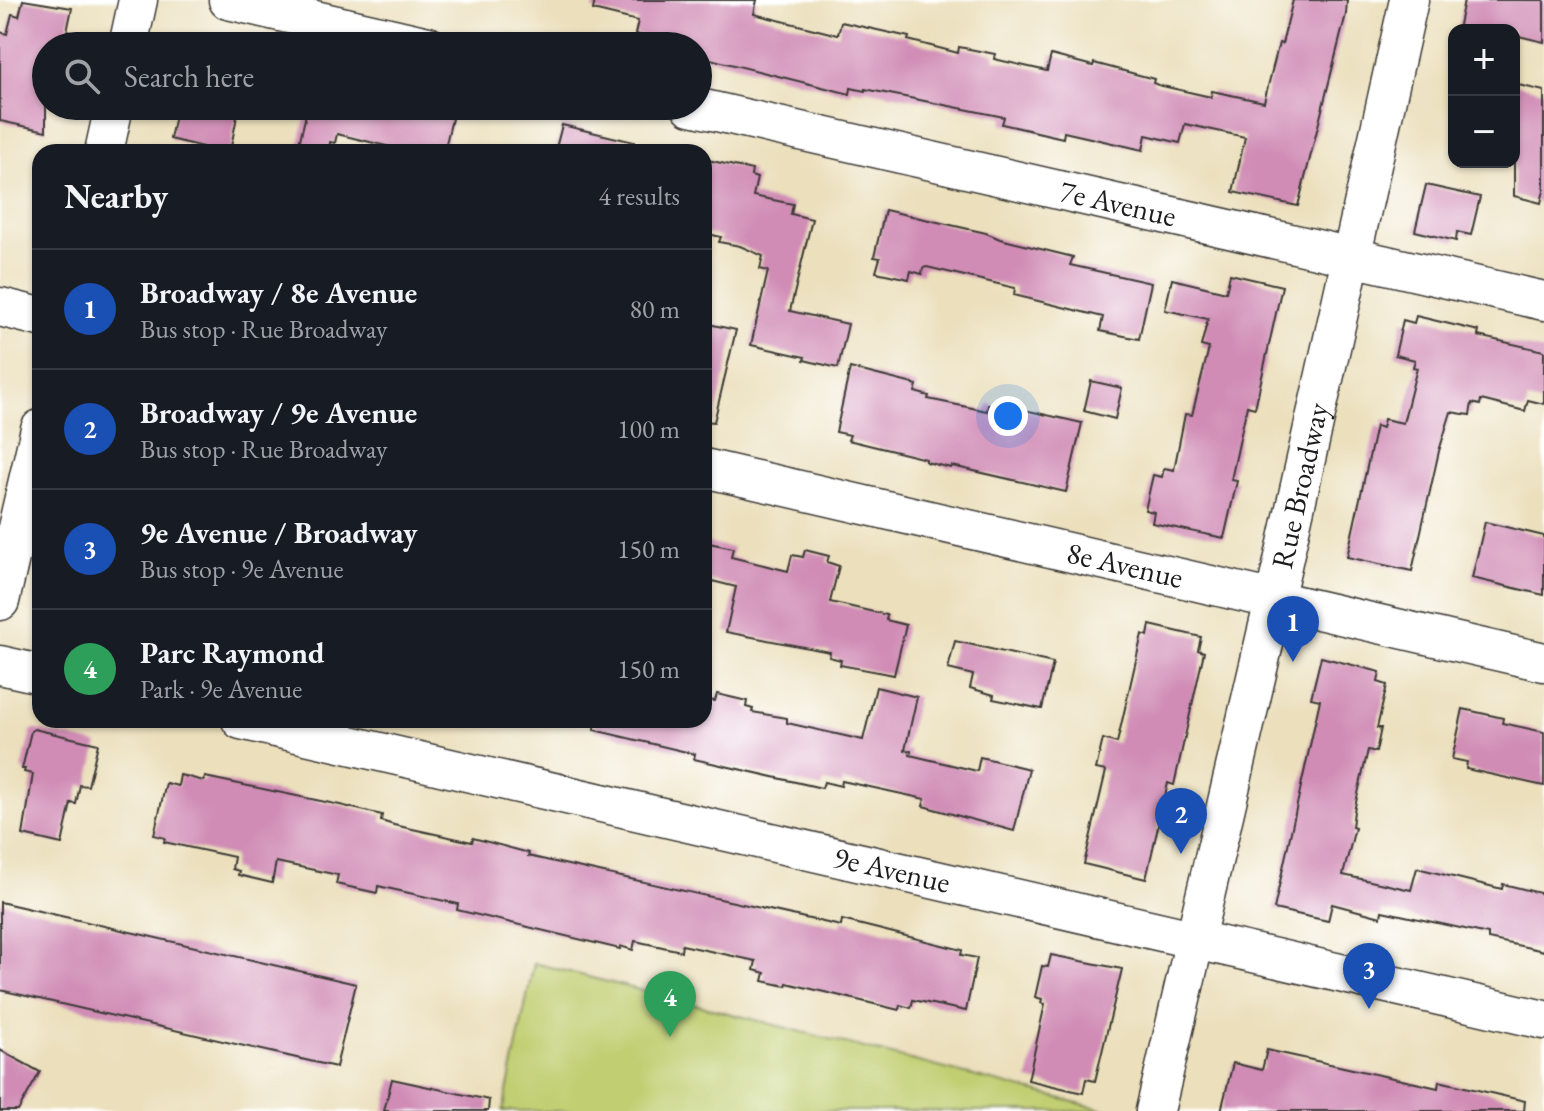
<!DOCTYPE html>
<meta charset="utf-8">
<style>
body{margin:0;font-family:"EB Garamond",serif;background:#20242c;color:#f1f3f6}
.controls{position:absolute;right:24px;top:24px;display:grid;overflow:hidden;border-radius:16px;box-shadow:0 2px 6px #0004}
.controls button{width:72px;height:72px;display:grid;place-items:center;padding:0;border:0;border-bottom:2px solid #363941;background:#171b24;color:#f1f3f6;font:40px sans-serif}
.you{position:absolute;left:1008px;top:416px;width:28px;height:28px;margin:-20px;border:6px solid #fff;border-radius:50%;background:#1a73e8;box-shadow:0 0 0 12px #1a73e833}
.badge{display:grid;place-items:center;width:52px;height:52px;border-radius:50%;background:#1f6fb2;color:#fff;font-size:26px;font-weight:700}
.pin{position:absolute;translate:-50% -66px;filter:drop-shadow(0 2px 4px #0008)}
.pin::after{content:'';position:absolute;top:42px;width:28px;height:24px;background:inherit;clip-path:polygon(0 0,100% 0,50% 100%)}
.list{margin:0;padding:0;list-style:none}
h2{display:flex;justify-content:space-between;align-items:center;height:104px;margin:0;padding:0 32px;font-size:34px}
h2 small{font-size:26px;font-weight:400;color:#9ea1a6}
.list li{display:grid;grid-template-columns:52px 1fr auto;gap:24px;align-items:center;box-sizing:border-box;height:120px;padding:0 32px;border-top:2px solid #363941}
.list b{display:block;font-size:30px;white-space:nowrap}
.list p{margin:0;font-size:26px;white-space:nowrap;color:#9ea1a6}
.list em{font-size:26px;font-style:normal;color:#9ea1a6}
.icon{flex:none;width:44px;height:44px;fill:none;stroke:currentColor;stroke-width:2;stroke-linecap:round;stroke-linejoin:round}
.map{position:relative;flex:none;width:1544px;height:1111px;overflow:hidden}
.search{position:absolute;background:#171b24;box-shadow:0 2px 6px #0004;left:32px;top:32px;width:680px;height:88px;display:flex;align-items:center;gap:20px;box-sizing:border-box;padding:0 28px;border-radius:44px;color:#9ea1a6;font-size:30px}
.panel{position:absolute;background:#171b24;box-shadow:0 2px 6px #0004;left:32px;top:144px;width:680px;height:584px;border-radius:24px}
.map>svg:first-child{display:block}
.green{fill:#c1cf72;stroke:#6e7647;stroke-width:2}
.building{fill:#d08cb5}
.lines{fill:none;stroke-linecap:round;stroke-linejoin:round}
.minor-casing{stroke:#3b3934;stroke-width:41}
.minor{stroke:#fff;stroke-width:38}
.labels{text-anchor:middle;stroke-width:6;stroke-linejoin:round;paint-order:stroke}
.street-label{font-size:30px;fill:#1c1c1c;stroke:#fff}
</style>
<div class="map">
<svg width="1544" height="1111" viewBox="0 0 1544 1111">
<rect width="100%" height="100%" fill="#fff"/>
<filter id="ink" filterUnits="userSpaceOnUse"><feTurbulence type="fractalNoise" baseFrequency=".0125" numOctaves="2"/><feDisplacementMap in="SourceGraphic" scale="16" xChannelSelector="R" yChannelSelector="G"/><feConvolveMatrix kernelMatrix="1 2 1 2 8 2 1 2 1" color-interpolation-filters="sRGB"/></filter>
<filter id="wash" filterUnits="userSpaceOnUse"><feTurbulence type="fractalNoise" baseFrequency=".006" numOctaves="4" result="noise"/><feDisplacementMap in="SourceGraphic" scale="32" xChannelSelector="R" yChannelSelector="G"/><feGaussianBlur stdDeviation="1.8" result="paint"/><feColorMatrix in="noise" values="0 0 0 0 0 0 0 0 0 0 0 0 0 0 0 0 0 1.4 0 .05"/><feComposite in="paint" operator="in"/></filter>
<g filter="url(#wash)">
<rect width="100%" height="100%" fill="#ebdfbc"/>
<path class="green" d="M 534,963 L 1109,1111 L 503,1111 Z"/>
<g id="blocks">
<g class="building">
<path d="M 23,0 L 72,8 L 64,46 L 46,46 L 46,131 L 0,121 L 0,32 L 7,34 L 12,14 L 19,16 Z"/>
<path d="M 595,0 L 757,0 L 754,14 L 838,35 L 841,22 L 909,37 L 908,40 L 958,53 L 959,47 L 995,54 L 994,59 L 1047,71 L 1051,55 L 1093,66 L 1094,63 L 1154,79 L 1153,83 L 1158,85 L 1211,97 L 1212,91 L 1264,102 L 1279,43 L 1282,44 L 1293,0 L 1347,0 L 1346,14 L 1298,206 L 1233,192 L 1245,137 L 1185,124 L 1180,143 L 1146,135 L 1143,150 L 1064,132 L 1063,138 L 1002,124 L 1004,117 L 865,89 L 865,91 L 851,88 L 850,94 L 698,56 L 698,46 L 685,46 L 635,34 L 638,21 L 593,10 Z"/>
<path d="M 1464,0 L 1544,0 L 1544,42 L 1514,35 L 1514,30 L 1458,30 Z"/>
<path d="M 1514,84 L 1544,91 L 1544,190 L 1541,203 L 1514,196 Z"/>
<path d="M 177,106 L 239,106 L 230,152 L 202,152 L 203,147 L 170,139 Z"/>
<path d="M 308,106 L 455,106 L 444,152 L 411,152 L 337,134 L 335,143 L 330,142 L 329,152 L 297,152 Z"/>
<path d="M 562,125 L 634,142 L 633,152 L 555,152 Z"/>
<path d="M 708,160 L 752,170 L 751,176 L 757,178 L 753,196 L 793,204 L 791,214 L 812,219 L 790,311 L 848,324 L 838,368 L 804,360 L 805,357 L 751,345 L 768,271 L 760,269 L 763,256 L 740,246 L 719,242 L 721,237 L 704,233 L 704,175 Z"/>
<path d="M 1426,185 L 1480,197 L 1471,235 L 1457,232 L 1456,241 L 1415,231 Z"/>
<path d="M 885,210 L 986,233 L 1000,239 L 1073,257 L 1070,265 L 1151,283 L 1139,339 L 1100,331 L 1103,317 L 1014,295 L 1015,288 L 927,267 L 923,268 L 922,274 L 911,271 L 909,279 L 876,272 L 880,258 L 874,257 Z"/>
<path d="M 1230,274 L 1282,286 L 1255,408 L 1247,406 L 1231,480 L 1237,481 L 1224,538 L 1152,523 L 1154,512 L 1145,510 L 1153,475 L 1162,477 L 1164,468 L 1174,470 L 1185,414 L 1192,415 L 1209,348 L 1201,346 L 1208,319 L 1165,310 L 1172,279 L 1226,292 Z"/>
<path d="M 1416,316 L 1479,331 L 1478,336 L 1544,351 L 1544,404 L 1528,400 L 1525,411 L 1481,400 L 1480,405 L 1472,403 L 1470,415 L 1451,412 L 1439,451 L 1412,571 L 1347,557 L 1376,426 L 1382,428 L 1384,419 L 1403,423 L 1417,368 L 1413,367 L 1415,360 L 1395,355 L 1403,320 L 1414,323 Z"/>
<path d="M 704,323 L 736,330 L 714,422 L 704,421 Z"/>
<path d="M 850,368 L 917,385 L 915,392 L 929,396 L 928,399 L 987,411 L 988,404 L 1002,407 L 1003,405 L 1082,423 L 1066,492 L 952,466 L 951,468 L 926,462 L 926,459 L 848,440 L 850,435 L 836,432 Z"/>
<path d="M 1091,381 L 1122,388 L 1115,419 L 1084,411 Z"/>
<path d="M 1485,522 L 1544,536 L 1544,595 L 1472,578 Z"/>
<path d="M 704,542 L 733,548 L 731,557 L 788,571 L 792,555 L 803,557 L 805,550 L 829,556 L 827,562 L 839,566 L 830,602 L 887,615 L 886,620 L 906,625 L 894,675 L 840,665 L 841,660 L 829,657 L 830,652 L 726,632 L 736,587 L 704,579 Z"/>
<path d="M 1150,625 L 1201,637 L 1198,650 L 1204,652 L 1174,785 L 1168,783 L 1146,879 L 1084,864 L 1106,771 L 1096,769 L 1103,739 L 1117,743 L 1142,634 L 1148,636 Z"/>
<path d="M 955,641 L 1053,663 L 1042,709 L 993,699 L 994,695 L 970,688 L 973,675 L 948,669 Z"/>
<path d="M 1321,657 L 1380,672 L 1378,682 L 1387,685 L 1377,728 L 1381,728 L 1376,752 L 1368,750 L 1354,811 L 1352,827 L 1355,828 L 1343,875 L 1411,890 L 1417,868 L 1502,889 L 1503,884 L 1544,894 L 1544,951 L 1488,939 L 1488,934 L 1382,911 L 1381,917 L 1332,904 L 1328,921 L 1274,909 L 1320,700 L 1311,698 Z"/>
<path d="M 876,687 L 917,697 L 905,750 L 911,751 L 910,755 L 977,771 L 980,757 L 1029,769 L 1014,831 L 923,806 L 925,799 L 842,781 L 841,786 L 824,782 L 822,788 L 694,759 L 695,754 L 594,730 L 595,720 L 704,720 L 707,700 L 715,701 L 717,694 L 747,701 L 746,707 L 753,709 L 752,712 L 787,718 L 787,723 L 863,740 Z"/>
<path d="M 1463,709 L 1503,718 L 1502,723 L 1544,732 L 1544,786 L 1466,769 L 1467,762 L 1452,759 Z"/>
<path d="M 34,729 L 98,744 L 88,786 L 80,785 L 76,804 L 71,803 L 62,844 L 23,835 L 33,774 L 24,772 L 25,769 L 22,769 L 31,731 Z"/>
<path d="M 180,775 L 204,781 L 205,777 L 340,805 L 382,815 L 381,821 L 394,825 L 472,842 L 473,838 L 529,853 L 528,856 L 608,874 L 841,926 L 842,920 L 962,950 L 961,955 L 977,958 L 966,1011 L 913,1000 L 911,1008 L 900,1005 L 899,1010 L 787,983 L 786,986 L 763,981 L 765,973 L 754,970 L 756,961 L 682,945 L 681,951 L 635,941 L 633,950 L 620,946 L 620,949 L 457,910 L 458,904 L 378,886 L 377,893 L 336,884 L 338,875 L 276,862 L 272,883 L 238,875 L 239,871 L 232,869 L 234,857 L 164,842 L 165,838 L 154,835 L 166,783 L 178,786 Z"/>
<path d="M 0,902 L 356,984 L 336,1067 L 0,990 Z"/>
<path d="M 1051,955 L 1122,969 L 1095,1081 L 1086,1079 L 1083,1093 L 1028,1080 L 1045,1004 L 1041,1003 L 1042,999 L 1035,997 L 1042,966 L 1048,967 Z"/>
<path d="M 0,1050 L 40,1072 L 18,1111 L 0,1111 Z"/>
<path d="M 1267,1050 L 1438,1088 L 1439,1081 L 1525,1101 L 1524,1111 L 1221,1111 L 1233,1063 L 1262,1070 Z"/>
<path d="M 392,1079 L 489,1100 L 488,1111 L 384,1111 Z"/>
</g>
</g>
</g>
<g filter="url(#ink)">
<use href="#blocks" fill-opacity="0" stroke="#3b3934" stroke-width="2"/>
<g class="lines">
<g class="minor-casing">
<g id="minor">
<path d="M 228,0 L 428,46"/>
<path d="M 128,46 L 138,0"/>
<path id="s1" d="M 691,106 L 1544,301"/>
<path d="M 104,152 L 114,106"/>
<path d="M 0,307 L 40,317"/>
<path id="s2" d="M 704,468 L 1544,662"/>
<path d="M 0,601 L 40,429"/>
<path d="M 0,665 L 40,674"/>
<path id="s3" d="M 241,720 L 1544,1020"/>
<path id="s4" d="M 1155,1111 L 1282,566 L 1409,0"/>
</g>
</g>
<use href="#minor" class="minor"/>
</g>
</g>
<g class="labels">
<g class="street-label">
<text dy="10" stroke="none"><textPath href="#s1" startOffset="438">7e Avenue</textPath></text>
<text dy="10" stroke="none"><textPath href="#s4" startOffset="642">Rue Broadway</textPath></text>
<text dy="10" stroke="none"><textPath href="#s2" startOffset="432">8e Avenue</textPath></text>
<text dy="10" stroke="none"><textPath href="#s3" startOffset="668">9e Avenue</textPath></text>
</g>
</g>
</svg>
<div class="controls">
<button>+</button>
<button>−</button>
</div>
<div class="you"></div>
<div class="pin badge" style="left:1293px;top:662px;background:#1a4fb4">1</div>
<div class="pin badge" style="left:1181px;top:854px;background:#1a4fb4">2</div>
<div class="pin badge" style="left:1369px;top:1009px;background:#1a4fb4">3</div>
<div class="pin badge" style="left:670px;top:1037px;background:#2e9e5b">4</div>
<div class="search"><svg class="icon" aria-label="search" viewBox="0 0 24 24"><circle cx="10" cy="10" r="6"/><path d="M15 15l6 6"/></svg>Search here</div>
<section class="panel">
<h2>Nearby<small>4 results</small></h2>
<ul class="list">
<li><span class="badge" style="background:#1a4fb4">1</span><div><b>Broadway / 8e Avenue</b><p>Bus stop · Rue Broadway</p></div><em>80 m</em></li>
<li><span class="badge" style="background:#1a4fb4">2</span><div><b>Broadway / 9e Avenue</b><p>Bus stop · Rue Broadway</p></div><em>100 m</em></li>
<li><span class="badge" style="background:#1a4fb4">3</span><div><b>9e Avenue / Broadway</b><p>Bus stop · 9e Avenue</p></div><em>150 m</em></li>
<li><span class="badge" style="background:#2e9e5b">4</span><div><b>Parc Raymond</b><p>Park · 9e Avenue</p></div><em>150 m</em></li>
</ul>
</section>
</div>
